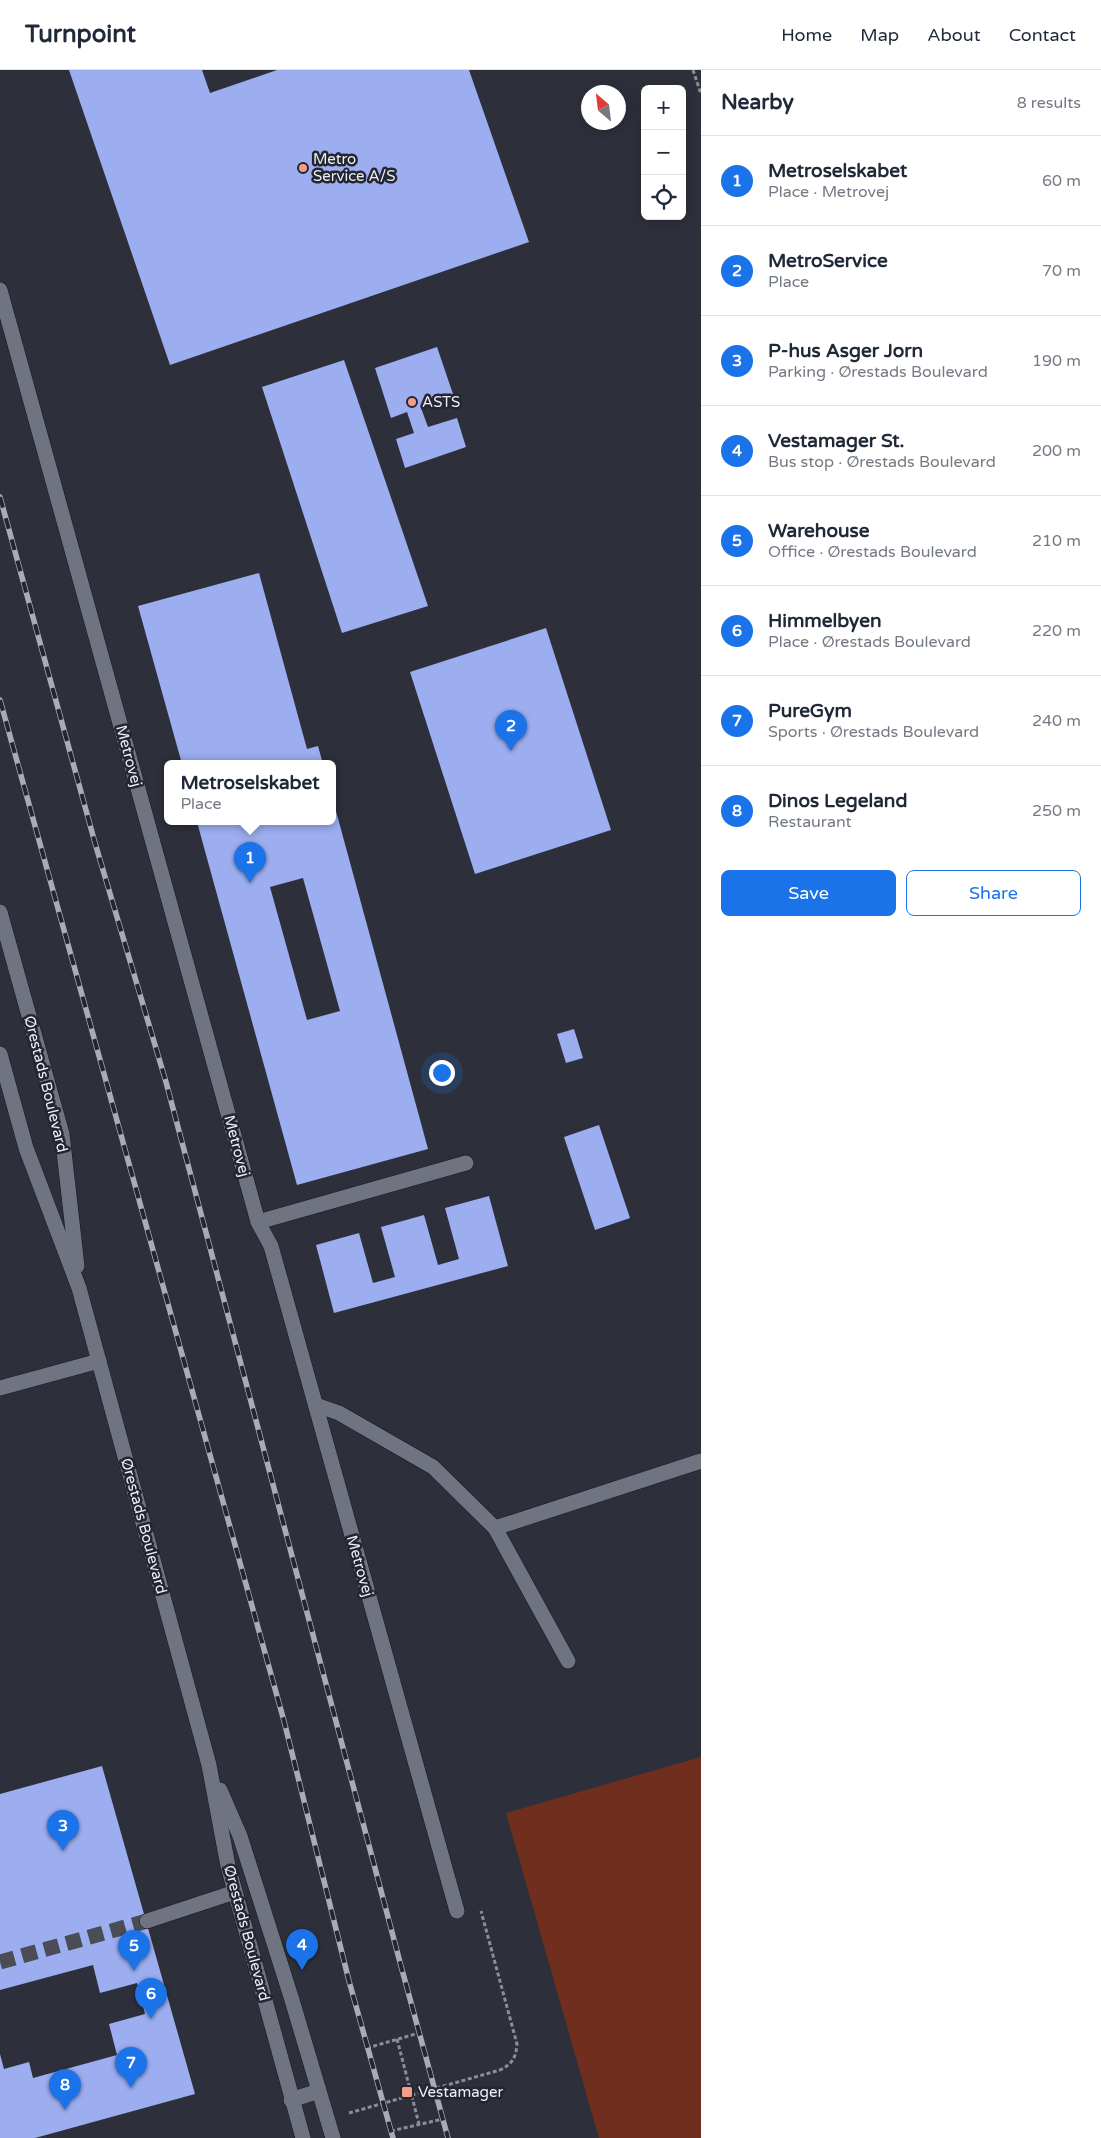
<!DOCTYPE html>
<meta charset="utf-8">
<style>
body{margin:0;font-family:"Varela Round",sans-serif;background:#f6f6f7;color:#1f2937}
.controls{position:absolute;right:15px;top:15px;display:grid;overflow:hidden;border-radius:8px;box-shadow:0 2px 12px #0003}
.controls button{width:45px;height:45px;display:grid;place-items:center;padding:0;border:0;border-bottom:1px solid #e0e1e3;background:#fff;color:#1f2937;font:25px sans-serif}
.compass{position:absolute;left:581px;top:15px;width:45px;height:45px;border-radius:50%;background:#fff;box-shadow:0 2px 12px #0003;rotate:332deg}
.you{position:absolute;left:441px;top:1002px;width:18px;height:18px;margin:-12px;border:4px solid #fff;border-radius:50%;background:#1a73e8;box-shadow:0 0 0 8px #1a73e833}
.badge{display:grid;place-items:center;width:32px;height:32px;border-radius:50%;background:#1a73e8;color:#fff;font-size:16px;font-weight:700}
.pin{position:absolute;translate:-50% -41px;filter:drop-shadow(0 1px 2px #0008)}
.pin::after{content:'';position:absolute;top:26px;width:18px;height:15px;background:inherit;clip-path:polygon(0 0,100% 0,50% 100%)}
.popup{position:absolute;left:164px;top:690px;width:172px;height:65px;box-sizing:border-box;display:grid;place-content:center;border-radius:8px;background:#fff;filter:drop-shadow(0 1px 4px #0005);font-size:16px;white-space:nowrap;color:#747a83}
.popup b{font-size:19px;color:#1f2937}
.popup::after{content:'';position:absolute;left:50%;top:100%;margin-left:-10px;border:10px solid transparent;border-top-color:#fff}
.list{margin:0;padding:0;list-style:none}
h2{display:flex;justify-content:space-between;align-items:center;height:65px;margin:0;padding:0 20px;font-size:21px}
h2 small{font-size:16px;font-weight:400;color:#747a83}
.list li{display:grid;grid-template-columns:32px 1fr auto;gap:15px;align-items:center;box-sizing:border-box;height:90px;padding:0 20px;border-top:1px solid #e0e1e3}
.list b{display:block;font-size:19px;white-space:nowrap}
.list p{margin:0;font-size:16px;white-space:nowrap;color:#747a83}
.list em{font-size:16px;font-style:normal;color:#747a83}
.actions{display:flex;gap:10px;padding:15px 20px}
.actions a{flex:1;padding:11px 0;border:1px solid #1a73e8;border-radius:8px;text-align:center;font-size:18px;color:#1a73e8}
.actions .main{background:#1a73e8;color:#fff}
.icon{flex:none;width:28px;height:28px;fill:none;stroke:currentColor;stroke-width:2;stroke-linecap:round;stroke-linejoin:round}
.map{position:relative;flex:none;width:701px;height:2068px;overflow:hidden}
header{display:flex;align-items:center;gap:30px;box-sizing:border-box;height:70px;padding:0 25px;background:#fff;border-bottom:1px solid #e0e1e3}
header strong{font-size:24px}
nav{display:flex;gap:28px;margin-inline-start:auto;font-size:18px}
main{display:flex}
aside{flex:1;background:#fff}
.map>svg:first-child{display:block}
.green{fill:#702f1e}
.building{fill:#9cadf0;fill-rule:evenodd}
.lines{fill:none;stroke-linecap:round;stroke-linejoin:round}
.minor-tunnel{stroke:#4a4d56;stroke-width:15;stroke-dasharray:15 8;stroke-linecap:butt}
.minor-casing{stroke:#151721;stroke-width:16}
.path{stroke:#8c8e97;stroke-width:3;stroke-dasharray:4 2.5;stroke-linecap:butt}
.minor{stroke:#707480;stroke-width:15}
.rail-casing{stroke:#aaacb4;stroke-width:5.5}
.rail{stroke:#232630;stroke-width:4;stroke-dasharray:11;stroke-linecap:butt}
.poi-dot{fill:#f49e87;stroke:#232630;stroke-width:2}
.labels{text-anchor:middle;stroke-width:5;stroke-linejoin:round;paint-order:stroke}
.poi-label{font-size:15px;fill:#edeff6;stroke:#232630;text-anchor:start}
.street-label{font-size:15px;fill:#edeff6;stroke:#232630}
</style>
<header>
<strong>Turnpoint</strong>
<nav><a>Home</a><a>Map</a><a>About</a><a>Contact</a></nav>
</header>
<main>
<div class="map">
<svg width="701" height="2068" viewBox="0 0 701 2068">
<rect width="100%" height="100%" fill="#2d303a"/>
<path class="green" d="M 701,1687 L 701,2068 L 599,2068 L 506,1743 Z"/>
<g class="building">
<path d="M 69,0 L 202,0 L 210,23 L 277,0 L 469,0 L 529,172 L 170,295 Z"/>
<path d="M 437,277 L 454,327 L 421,338 L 428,357 L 457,348 L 466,377 L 405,398 L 396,369 L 414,363 L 407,342 L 391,348 L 375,298 Z"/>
<path d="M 344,290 L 428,536 L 342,563 L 262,317 Z"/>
<path d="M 259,503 L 307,679 L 318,676 L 323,694 L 182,694 L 138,536 Z"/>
<path d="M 546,558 L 611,760 L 475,804 L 410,602 Z"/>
<path d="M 333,730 L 428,1079 L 297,1115 L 197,752 L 332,752 ZM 303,808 L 340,941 L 307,950 L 270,817 Z"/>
<path d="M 574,959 L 583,988 L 566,993 L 557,964 Z"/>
<path d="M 599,1055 L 630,1148 L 595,1160 L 564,1067 Z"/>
<path d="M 489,1126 L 508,1196 L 334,1243 L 316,1175 L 359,1163 L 373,1213 L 395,1207 L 381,1157 L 424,1145 L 438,1195 L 459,1189 L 445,1138 Z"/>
<path d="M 102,1696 L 195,2024 L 35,2068 L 0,2068 L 0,1984 L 4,1999 L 29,1992 L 33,2008 L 117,1985 L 109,1954 L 145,1944 L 137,1913 L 100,1923 L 93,1895 L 0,1920 L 0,1724 Z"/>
</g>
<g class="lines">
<path class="minor-tunnel" d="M 0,1892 L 147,1851"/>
<g class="minor-casing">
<g id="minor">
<path d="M 0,220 L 258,1152 L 466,1093"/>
<path d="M 0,842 L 62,1064 L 77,1196"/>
<path d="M 0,984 L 26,1078 L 79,1218 L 209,1695 L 228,1796 L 303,2068"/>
<path d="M 258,1152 L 271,1176 L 457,1841"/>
<path d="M 0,1318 L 99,1291"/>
<path d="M 316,1335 L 339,1343 L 433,1397 L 495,1458 L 568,1591"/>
<path d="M 495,1458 L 701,1391"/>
<path d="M 220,1720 L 240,1766 L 292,1930 L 333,2068"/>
<path d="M 147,1851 L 235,1822"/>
<path d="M 291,2030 L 319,2021"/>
</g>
</g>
<g class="path">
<path d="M 693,0 L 701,24"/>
<path d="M 397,1969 L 419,2054"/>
<path d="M 367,1978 L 419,1963"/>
<path d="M 349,2043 L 500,2000 C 512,1994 516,1988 517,1974 L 481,1841"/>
<path d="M 391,2061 L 443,2049"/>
</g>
<use href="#minor" class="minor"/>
<g class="rail-casing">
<g id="rail">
<path d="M 0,427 L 95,773 L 166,1012 L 401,1896 L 448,2068"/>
<path d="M 0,630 L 284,1651 L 349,1911 L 393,2068"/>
</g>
</g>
<use href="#rail" class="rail"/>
</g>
<g class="poi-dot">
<circle cx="303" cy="98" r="5"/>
<circle cx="412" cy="332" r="5"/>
<rect x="401" y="2016" width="12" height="12" rx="2.5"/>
</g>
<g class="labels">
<g class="poi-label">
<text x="313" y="94">Metro<tspan x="313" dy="17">Service A/S</tspan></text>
<text x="422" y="337">ASTS</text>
<text x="418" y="2027">Vestamager</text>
</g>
<g class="street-label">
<text transform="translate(129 686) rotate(75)" y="5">Metrovej</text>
<text transform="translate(46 1014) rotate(76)" y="5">Ørestads Boulevard</text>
<text transform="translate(237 1076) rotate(75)" y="5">Metrovej</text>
<text transform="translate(144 1456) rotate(75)" y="5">Ørestads Boulevard</text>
<text transform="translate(360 1496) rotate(74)" y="5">Metrovej</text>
<text transform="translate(247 1863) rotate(75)" y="5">Ørestads Boulevard</text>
</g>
</g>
</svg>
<div class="controls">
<button>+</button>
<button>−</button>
<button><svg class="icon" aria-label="locate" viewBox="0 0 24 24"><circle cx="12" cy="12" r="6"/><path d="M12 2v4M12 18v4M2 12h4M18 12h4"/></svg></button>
</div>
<svg class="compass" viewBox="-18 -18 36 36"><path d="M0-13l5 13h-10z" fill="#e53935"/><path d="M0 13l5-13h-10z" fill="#747a83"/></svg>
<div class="you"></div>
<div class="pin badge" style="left:250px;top:813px">1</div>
<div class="popup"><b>Metroselskabet</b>Place</div>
<div class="pin badge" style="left:511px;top:681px">2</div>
<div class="pin badge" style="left:63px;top:1781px">3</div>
<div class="pin badge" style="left:302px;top:1900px">4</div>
<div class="pin badge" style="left:134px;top:1901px">5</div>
<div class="pin badge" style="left:151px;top:1949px">6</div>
<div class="pin badge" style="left:131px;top:2018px">7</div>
<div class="pin badge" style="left:65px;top:2040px">8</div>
</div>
<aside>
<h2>Nearby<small>8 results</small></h2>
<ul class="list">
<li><span class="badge">1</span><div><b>Metroselskabet</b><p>Place · Metrovej</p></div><em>60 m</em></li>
<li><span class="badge">2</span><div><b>MetroService</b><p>Place</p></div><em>70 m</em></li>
<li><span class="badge">3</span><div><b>P-hus Asger Jorn</b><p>Parking · Ørestads Boulevard</p></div><em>190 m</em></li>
<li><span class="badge">4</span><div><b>Vestamager St.</b><p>Bus stop · Ørestads Boulevard</p></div><em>200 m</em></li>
<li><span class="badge">5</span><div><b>Warehouse</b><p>Office · Ørestads Boulevard</p></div><em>210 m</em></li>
<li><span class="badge">6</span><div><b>Himmelbyen</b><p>Place · Ørestads Boulevard</p></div><em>220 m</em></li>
<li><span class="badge">7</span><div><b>PureGym</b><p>Sports · Ørestads Boulevard</p></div><em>240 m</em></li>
<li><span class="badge">8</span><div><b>Dinos Legeland</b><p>Restaurant</p></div><em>250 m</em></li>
</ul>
<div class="actions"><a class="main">Save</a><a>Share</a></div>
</aside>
</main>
